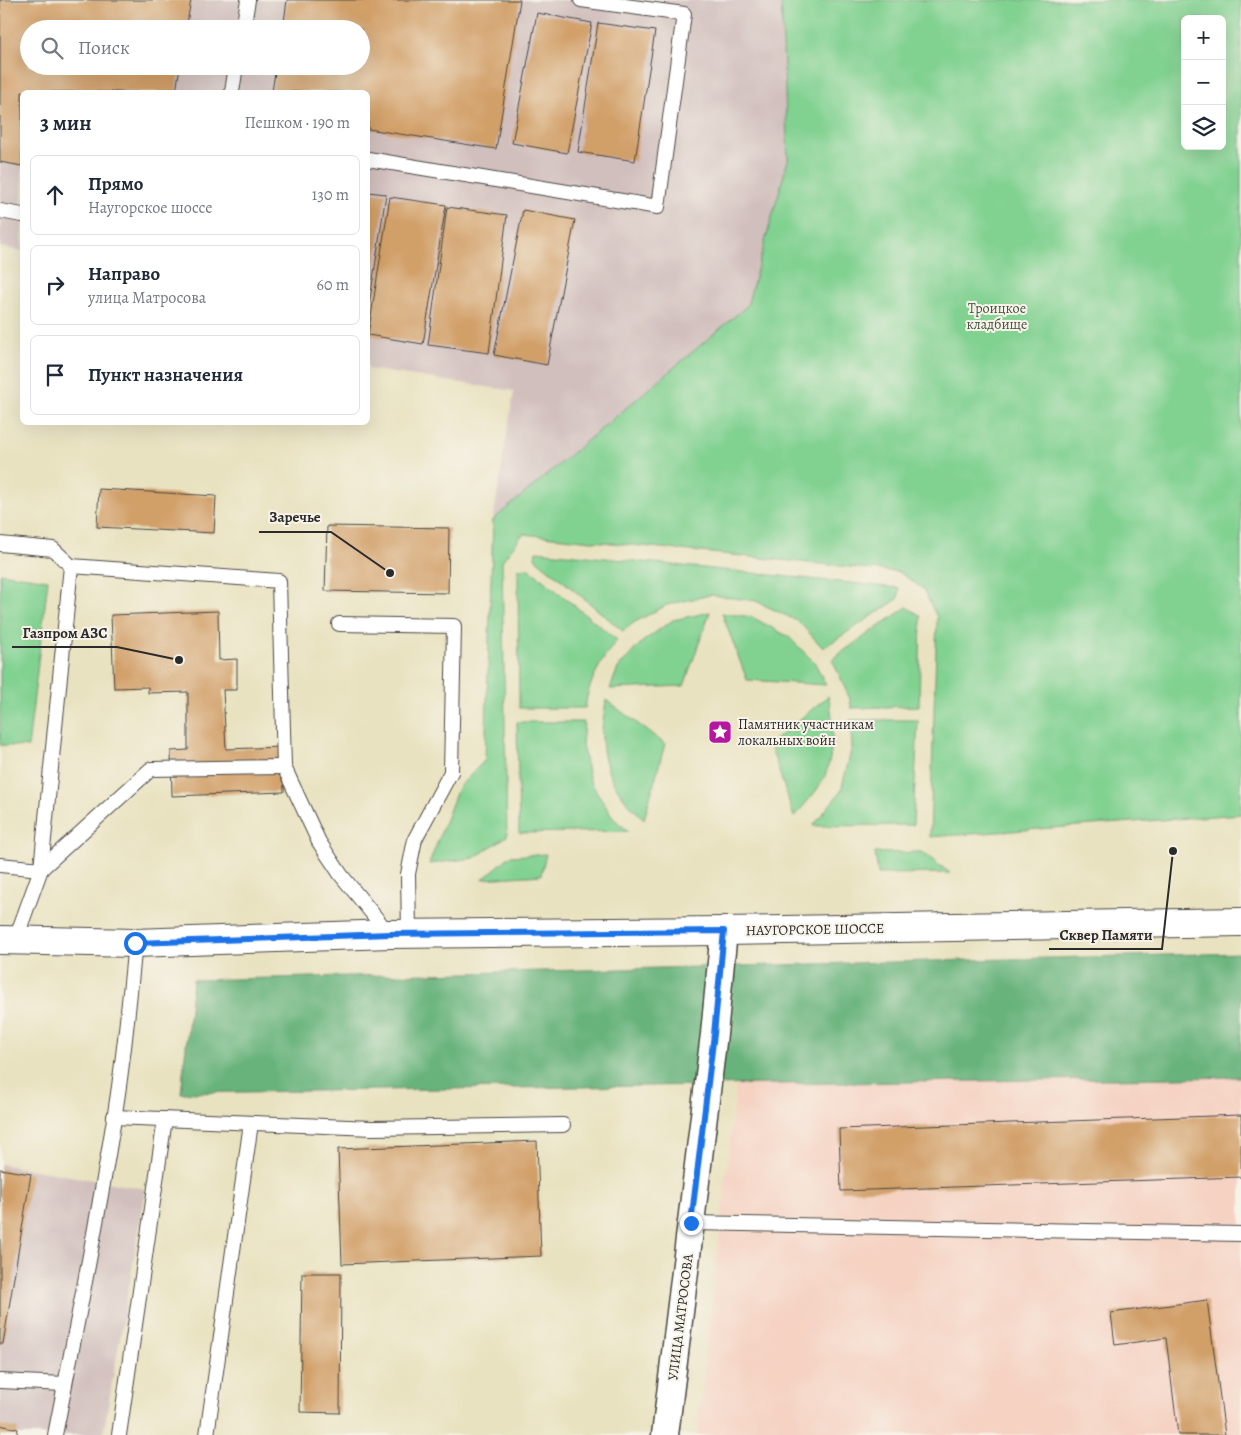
<!DOCTYPE html>
<html lang="ru">
<meta charset="utf-8">
<style>
body{margin:0;font-family:Alegreya,serif;background:#f6f6f7;color:#1f2937}
.controls{position:absolute;right:15px;top:15px;display:grid;overflow:hidden;border-radius:8px;box-shadow:0 5px 20px #0002}
.controls button{width:45px;height:45px;display:grid;place-items:center;padding:0;border:0;border-bottom:1px solid #e0e1e3;background:#fff;color:#1f2937;font:25px sans-serif}
.stop{position:absolute;width:15px;height:15px;margin:-11px;border:4px solid #1a73e8;border-radius:50%;background:#fff}
.stop.end{background:#1a73e8;border-color:#fff;box-shadow:0 1px 5px #0008}
.list{margin:0;padding:0;list-style:none}
h2{display:flex;justify-content:space-between;align-items:center;height:65px;margin:0;padding:0 20px;font-size:21px}
h2 small{font-size:16px;font-weight:400;color:#747a83}
.list li{display:grid;grid-template-columns:32px 1fr auto;gap:15px;align-items:center;box-sizing:border-box;height:80px;margin:0 10px 10px;padding:0 10px;border:1px solid #e0e1e3;border-radius:8px}
.list b{display:block;font-size:19px;white-space:nowrap}
.list p{margin:0;font-size:16px;white-space:nowrap;color:#747a83}
.list em{font-size:16px;font-style:normal;color:#747a83}
.icon{flex:none;width:28px;height:28px;fill:none;stroke:currentColor;stroke-width:2;stroke-linecap:round;stroke-linejoin:round}
.map{position:relative;flex:none;width:1241px;height:1435px;overflow:hidden}
.search{position:absolute;background:#fff;box-shadow:0 5px 20px #0002;left:20px;top:20px;width:350px;height:55px;display:flex;align-items:center;gap:12px;box-sizing:border-box;padding:0 18px;border-radius:28px;color:#747a83;font-size:19px}
.panel{position:absolute;background:#fff;box-shadow:0 5px 20px #0002;left:20px;top:90px;width:350px;height:335px;border-radius:8px}
.map>svg:first-child{display:block}
.built{fill:#f5d2c2}
.industrial{fill:#d1bfbd;fill-rule:evenodd}
.green{fill:#81d191;stroke:#567e5e;fill-rule:evenodd}
.forest{fill:#68b37b;stroke:#4a6f53}
.building{fill:#d19f67}
.lines{fill:none;stroke-linecap:round;stroke-linejoin:round}
.service-casing{stroke:#484641;stroke-width:16}
.minor-casing{stroke:#484641;stroke-width:29}
.secondary-casing{stroke:#484641;stroke-width:30}
.service{stroke:#fff;stroke-width:14}
.minor{stroke:#fff;stroke-width:26}
.secondary{stroke:#fff;stroke-width:28}
.route{stroke:#1a73e8;stroke-width:6}
.labels{text-anchor:middle;stroke-width:4;stroke-linejoin:round;paint-order:stroke}
.park-label{font-size:14px;fill:#405444;stroke:#f7f3e8}
.poi-label{font-size:14px;fill:#2b2b2b;stroke:#f7f3e8;text-anchor:start}
.street-label{font-size:14px;fill:#2b2b2b;stroke:#f7f3e8}
.leader{fill:none;stroke:#2b2b2b;stroke-width:2}
.callout-dot{fill:#2b2b2b;stroke:#f7f3e8;stroke-width:2}
.callout-label{font-size:15px;text-anchor:middle;font-weight:bold;fill:#2b2b2b;stroke:#f7f3e8;stroke-width:4;stroke-linejoin:round;paint-order:stroke}
</style>
<div class="map">
<svg width="1241" height="1435" viewBox="0 0 1241 1435">
<rect width="100%" height="100%" fill="#f7f3e8"/>
<filter id="ink" filterUnits="userSpaceOnUse"><feTurbulence type="fractalNoise" baseFrequency=".02" numOctaves="2"/><feDisplacementMap in="SourceGraphic" scale="10" xChannelSelector="R" yChannelSelector="G"/><feConvolveMatrix kernelMatrix="1 2 1 2 8 2 1 2 1" color-interpolation-filters="sRGB"/></filter>
<filter id="wash" filterUnits="userSpaceOnUse"><feTurbulence type="fractalNoise" baseFrequency=".0096" numOctaves="4" result="noise"/><feDisplacementMap in="SourceGraphic" scale="20" xChannelSelector="R" yChannelSelector="G"/><feGaussianBlur stdDeviation="1.12" result="paint"/><feColorMatrix in="noise" values="0 0 0 0 0 0 0 0 0 0 0 0 0 0 0 0 0 1.4 0 .05"/><feComposite in="paint" operator="in"/></filter>
<g filter="url(#wash)">
<rect width="100%" height="100%" fill="#e9e2c0"/>
<path class="built" d="M 1241,1048 L 1241,1435 L 697,1435 L 739,1058 Z"/>
<g class="industrial">
<path d="M 0,0 L 781,0 L 788,160 L 747,306 L 493,520 L 514,391 L 368,369 L 368,92 L 22,92 L 22,251 L 0,247 ZM 29,29 L 361,29 L 361,66 L 29,66 Z"/>
<path d="M 0,1164 L 146,1189 L 103,1435 L 0,1435 Z"/>
</g>
<g class="green">
<path d="M 781,0 L 1241,0 L 1241,814 L 930,837 L 937,617 L 923,589 L 899,572 L 523,534 L 502,561 L 507,836 L 474,858 L 429,864 L 458,788 L 485,760 L 493,520 L 747,306 L 788,160 ZM 1185,19 L 1222,19 L 1222,146 L 1185,146 Z"/>
<path d="M 536,551 L 899,588 L 899,589 L 898,599 L 823,648 L 799,622 L 756,601 L 710,595 L 667,605 L 635,622 L 623,631 L 535,558 Z"/>
<path d="M 528,568 L 617,640 C 601,660 588,683 585,708 L 519,708 L 518,569 Z"/>
<path d="M 0,573 L 48,580 L 28,747 L 0,745 Z"/>
<path d="M 907,607 L 921,616 L 919,706 L 851,708 L 850,699 L 832,659 Z"/>
<path d="M 710,612 L 684,686 L 610,689 L 618,668 L 642,642 L 673,620 Z"/>
<path d="M 722,613 L 752,617 L 789,637 L 815,663 L 826,685 L 747,680 Z"/>
<path d="M 828,696 C 835,719 834,758 823,780 C 817,792 803,806 794,817 L 770,744 Z"/>
<path d="M 606,700 L 665,744 L 644,819 C 619,797 604,774 602,739 C 601,727 605,712 606,700 Z"/>
<path d="M 850,720 L 918,720 L 913,825 L 813,826 L 841,791 L 852,747 Z"/>
<path d="M 517,722 L 584,722 L 582,745 L 590,781 L 613,818 L 628,831 L 519,833 Z"/>
<path d="M 922,852 L 950,873 L 878,874 L 875,853 Z"/>
<path d="M 546,854 L 541,875 L 483,879 L 510,856 Z"/>
</g>
<path class="forest" d="M 1241,953 L 1241,1077 L 181,1093 L 193,980 Z"/>
<g id="blocks">
<g class="building">
<path d="M 0,0 L 191,0 L 186,29 L 29,29 L 29,66 L 180,66 L 176,92 L 22,92 L 22,166 L 0,162 Z"/>
<path d="M 287,0 L 520,0 L 496,149 L 368,129 L 368,92 L 272,92 L 276,66 L 361,66 L 361,29 L 283,29 Z"/>
<path d="M 537,13 L 592,23 L 567,153 L 512,143 Z"/>
<path d="M 598,23 L 655,31 L 635,161 L 578,152 Z"/>
<path d="M 368,192 L 386,194 L 369,306 L 368,306 Z"/>
<path d="M 390,197 L 446,205 L 423,344 L 368,335 Z"/>
<path d="M 447,207 L 507,215 L 489,353 L 428,345 Z"/>
<path d="M 523,210 L 575,220 L 547,365 L 494,355 Z"/>
<path d="M 99,489 L 216,496 L 214,533 L 97,527 Z"/>
<path d="M 327,526 L 449,528 L 448,593 L 325,591 Z"/>
<path d="M 218,611 L 219,660 L 237,659 L 237,690 L 223,690 L 226,749 L 283,747 L 284,792 L 172,796 L 171,751 L 188,750 L 188,692 L 148,693 L 148,687 L 114,688 L 111,615 Z"/>
<path d="M 1241,1115 L 1241,1177 L 841,1191 L 839,1129 Z"/>
<path d="M 537,1141 L 541,1256 L 342,1264 L 338,1149 Z"/>
<path d="M 0,1169 L 31,1174 L 3,1344 L 0,1344 Z"/>
<path d="M 302,1273 L 341,1273 L 340,1413 L 300,1412 Z"/>
<path d="M 1207,1300 L 1225,1435 L 1178,1435 L 1166,1338 L 1115,1345 L 1111,1313 Z"/>
<path d="M 0,1425 L 18,1429 L 17,1435 L 0,1435 Z"/>
</g>
</g>
</g>
<g filter="url(#ink)">
<use href="#blocks" fill-opacity="0" stroke="#484641" stroke-width="1"/>
<g class="lines">
<g class="service-casing">
<g id="service">
<path d="M 243,29 L 248,0"/>
<path d="M 232,92 L 236,66"/>
<path d="M 368,159 L 658,207 L 684,14 L 581,0"/>
<path d="M 0,211 L 22,215"/>
<path d="M 0,544 L 53,549 L 71,566 L 279,581 L 284,767 L 319,842 L 341,875 L 389,934"/>
<path d="M 339,624 L 454,626 L 451,772 L 415,839 L 408,874 L 409,934"/>
<path d="M 0,865 L 41,869 L 151,769 L 284,767"/>
<path d="M 15,941 L 41,869 L 71,566"/>
<path d="M 114,1117 L 372,1128 L 563,1125"/>
<path d="M 691,1223 L 1241,1234"/>
<path d="M 0,1381 L 65,1384"/>
<path d="M 55,1435 C 76,1330 97,1225 114,1119 C 124,1061 129,1001 135,943"/>
<path d="M 119,1435 L 165,1119"/>
<path d="M 207,1435 L 251,1123"/>
</g>
</g>
<g class="minor-casing">
<path id="minor" d="M 665,1435 L 714,1034 L 724,931"/>
</g>
<g class="secondary-casing">
<path id="secondary" d="M 0,940 L 135,943 L 390,934 L 724,931 L 1241,922"/>
</g>
<use href="#service" class="service"/>
<use href="#minor" class="minor"/>
<use href="#secondary" class="secondary"/>
</g>
</g>
<g class="lines" filter="url(#ink)">
<path class="route" d="M 135,943 L 390,934 L 724,931 L 714,1034 L 691,1223"/>
</g>
<defs>
<g id="sight-square" transform="scale(1.25)"><rect x="-9" y="-9" width="18" height="18" rx="4" fill="#b5179e" stroke="#f7f3e8"/><path d="M0-6L1.8-2.2L6-1.7L2.9 1.2L3.7 5.4L0 3.3L-3.7 5.4L-2.9 1.2L-6-1.7L-1.8-2.2Z" fill="#fff"/></g>
</defs>
<g fill-rule="evenodd">
<use href="#sight-square" x="720" y="732"/>
</g>
<g class="labels">
<g class="park-label">
<text x="997" y="313">Троицкое<tspan x="997" dy="16">кладбище</tspan></text>
</g>
<g class="poi-label">
<text x="738" y="729">Памятник участникам<tspan x="738" dy="16">локальных войн</tspan></text>
</g>
<g class="street-label">
<text transform="translate(815 929) rotate(-1)" y="5">НАУГОРСКОЕ ШОССЕ</text>
<text transform="translate(680 1317) rotate(-83)" y="5">УЛИЦА МАТРОСОВА</text>
</g>
</g>
<path class="leader" d="M390 573L331 532H259M179 660L117 647H12M1173 851L1162 949H1049"/>
<g class="callout-dot">
<circle cx="390" cy="573" r="5"/>
<circle cx="179" cy="660" r="5"/>
<circle cx="1173" cy="851" r="5"/>
</g>
<g class="callout-label">
<text x="295" y="522">Заречье</text>
<text x="65" y="638">Газпром АЗС</text>
<text x="1106" y="940">Сквер Памяти</text>
</g>
</svg>
<div class="controls">
<button>+</button>
<button>−</button>
<button><svg class="icon" aria-label="layers" viewBox="0 0 24 24"><path d="M12 4l9 5-9 5-9-5zM3 14l9 5 9-5"/></svg></button>
</div>
<div class="stop" style="left:135px;top:943px"></div>
<div class="stop end" style="left:691px;top:1223px"></div>
<div class="search"><svg class="icon" aria-label="search" viewBox="0 0 24 24"><circle cx="10" cy="10" r="6"/><path d="M15 15l6 6"/></svg>Поиск</div>
<section class="panel">
<h2>3 мин<small>Пешком · 190 m</small></h2>
<ul class="list">
<li><svg class="icon" aria-label="ahead" viewBox="0 0 24 24"><path d="M12 20V5M6 11l6-6 6 6"/></svg><div><b>Прямо</b><p>Наугорское шоссе</p></div><em>130 m</em></li>
<li><svg class="icon" aria-label="right" viewBox="0 0 24 24"><path d="M7 20v-9h11M14 6l5 5-5 5"/></svg><div><b>Направо</b><p>улица Матросова</p></div><em>60 m</em></li>
<li><svg class="icon" aria-label="arrive" viewBox="0 0 24 24"><path d="M6 21V4h12l-3 4 3 4H6"/></svg><div><b>Пункт назначения</b></div></li>
</ul>
</section>
</div>
